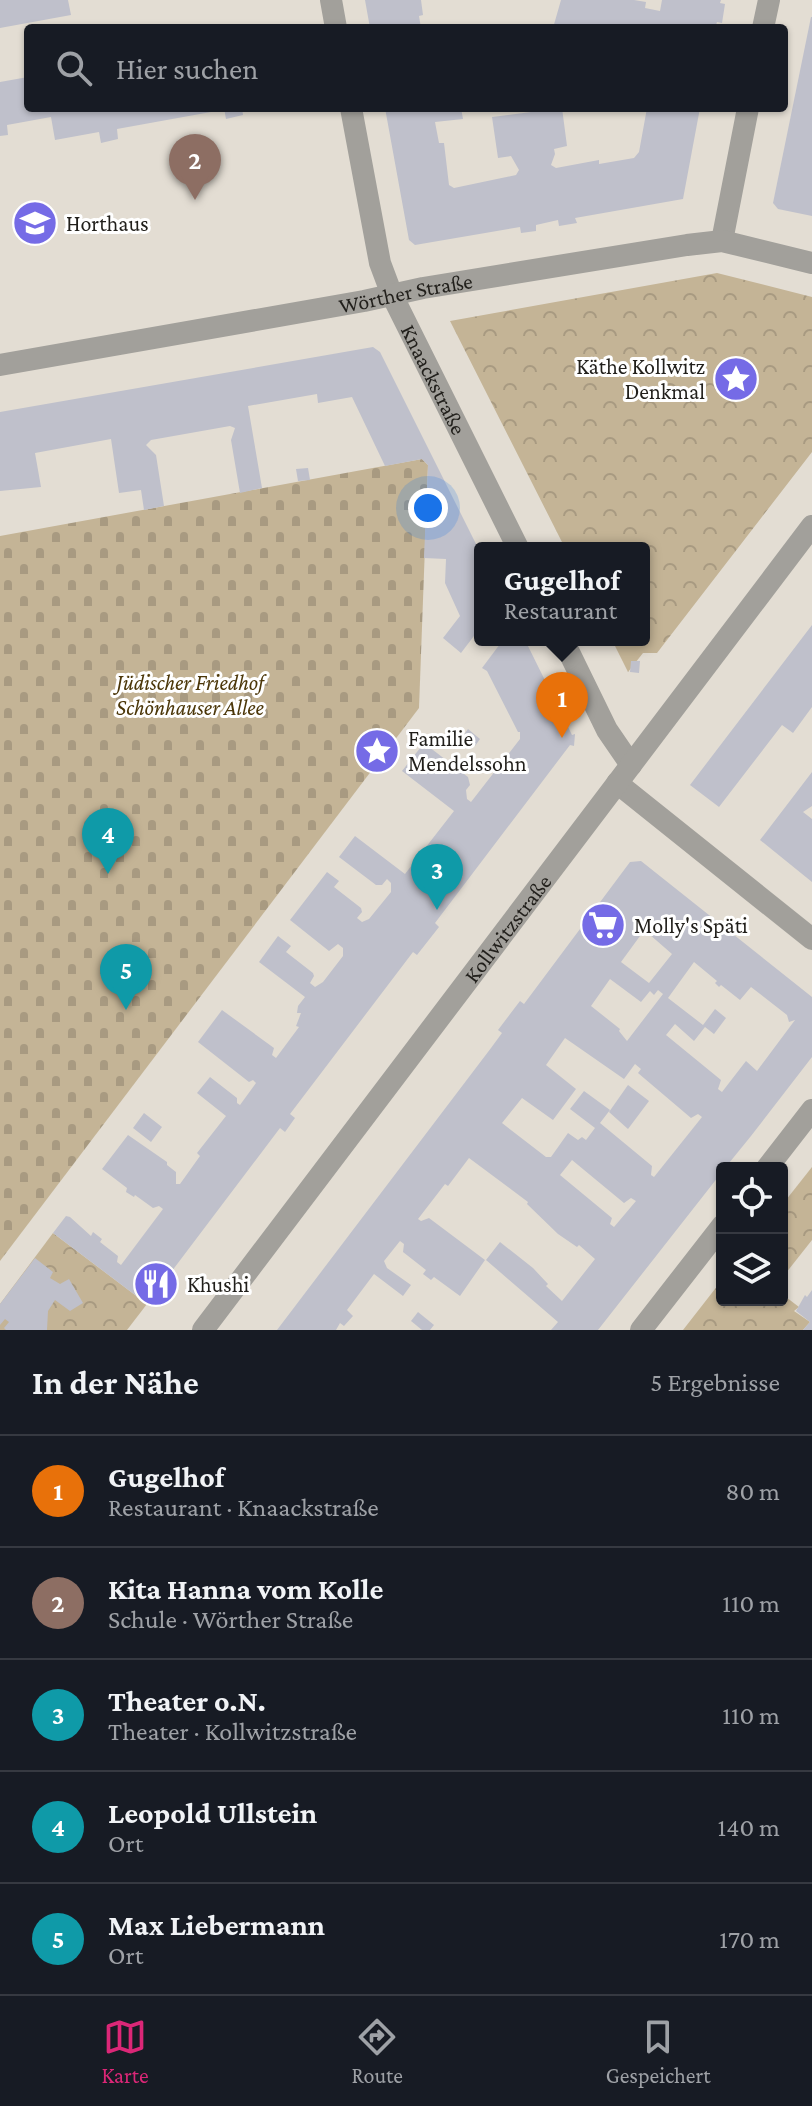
<!DOCTYPE html>
<html lang="de">
<meta charset="utf-8">
<style>
body{margin:0;font-family:"Crimson Pro",serif;background:#242831;color:#f1f3f6}
.controls{position:absolute;right:24px;bottom:24px;display:grid;overflow:hidden;border-radius:8px;box-shadow:0 2px 6px #0004}
.controls button{width:72px;height:72px;display:grid;place-items:center;padding:0;border:0;border-bottom:2px solid #363941;background:#171b24;color:#f1f3f6;font:40px sans-serif}
.you{position:absolute;left:428px;top:508px;width:28px;height:28px;margin:-20px;border:6px solid #fff;border-radius:50%;background:#1a73e8;box-shadow:0 0 0 12px #1a73e833}
.badge{display:grid;place-items:center;width:52px;height:52px;border-radius:50%;background:#db2777;color:#fff;font-size:26px;font-weight:700}
.pin{position:absolute;translate:-50% -66px;filter:drop-shadow(0 2px 4px #0008)}
.pin::after{content:'';position:absolute;top:42px;width:28px;height:24px;background:inherit;clip-path:polygon(0 0,100% 0,50% 100%)}
.popup{position:absolute;left:474px;top:542px;width:176px;height:104px;box-sizing:border-box;display:grid;place-content:center;border-radius:8px;background:#171b24;filter:drop-shadow(0 2px 6px #0005);font-size:26px;white-space:nowrap;color:#9ea1a6}
.popup b{font-size:30px;color:#f1f3f6}
.popup::after{content:'';position:absolute;left:50%;top:100%;margin-left:-16px;border:16px solid transparent;border-top-color:#171b24}
.list{margin:0;padding:0;list-style:none}
h2{display:flex;justify-content:space-between;align-items:center;height:104px;margin:0;padding:0 32px;font-size:34px}
h2 small{font-size:26px;font-weight:400;color:#9ea1a6}
.list li{display:grid;grid-template-columns:52px 1fr auto;gap:24px;align-items:center;box-sizing:border-box;height:112px;padding:0 32px;border-top:2px solid #363941}
.list b{display:block;font-size:30px;white-space:nowrap}
.list p{margin:0;font-size:26px;white-space:nowrap;color:#9ea1a6}
.list em{font-size:26px;font-style:normal;color:#9ea1a6}
.icon{flex:none;width:44px;height:44px;fill:none;stroke:currentColor;stroke-width:2;stroke-linecap:round;stroke-linejoin:round}
.map{position:relative;flex:none;width:812px;height:1330px;overflow:hidden}
.search{position:absolute;background:#171b24;box-shadow:0 2px 6px #0004;left:24px;right:24px;top:24px;height:88px;display:flex;align-items:center;gap:20px;box-sizing:border-box;padding:0 28px;border-radius:8px;color:#9ea1a6;font-size:30px}
.sheet{height:664px;background:#171b24}
nav{display:flex;justify-content:space-around;align-items:center;box-sizing:border-box;height:112px;border-top:2px solid #363941;background:#171b24;font-size:22px;color:#9ea1a6}
nav a{display:grid;justify-items:center;gap:4px}
nav .on{color:#db2777}
.map>svg:first-child{display:block}
.cemetery{fill:url(#cemetery-stones)}
.park{fill:url(#park-crowns)}
.building{fill:#bfc0cb;fill-rule:evenodd}
.lines{fill:none;stroke-linecap:round;stroke-linejoin:round}
.street{stroke:#a2a09b;stroke-width:22}
.labels{text-anchor:middle;stroke-width:6;stroke-linejoin:round;paint-order:stroke}
.poi-label{font-size:22px;fill:#211f1b;stroke:#fff;text-anchor:start}
.street-label{font-size:22px;fill:#211f1b;stroke:#fff}
.park-label{font-size:22px;font-style:italic;fill:#4b3608;stroke:#fff}
</style>
<div class="map">
<svg width="812" height="1330" viewBox="0 0 812 1330">
<defs>
<pattern id="cemetery-stones" width="16" height="16" patternUnits="userSpaceOnUse" patternTransform="scale(2)"><rect width="16" height="16" fill="#c4b496"/><path d="M2 7V4a2 2 0 0 1 4 0v3zM10 15v-3a2 2 0 0 1 4 0v3z" fill="#a89a81"/></pattern>
<pattern id="park-crowns" width="20" height="18" patternUnits="userSpaceOnUse" patternTransform="scale(2)"><rect width="20" height="18" fill="#c4b496"/><path d="M2 6a3 3 0 1 1 6 0M12 15a3 3 0 1 1 6 0" fill="none" stroke="#a89a81"/></pattern>
</defs>
<rect width="100%" height="100%" fill="#e3ddd3"/>
<path class="cemetery" d="M 422,459 L 428,465 L 419,708 L 0,1261 L 0,536 Z"/>
<g class="park">
<path d="M 717,273 L 812,297 L 812,452 L 657,653 L 643,653 L 628,672 L 612,640 L 644,640 L 644,548 L 565,548 L 450,321 Z"/>
<path d="M 812,1167 L 812,1240 L 782,1278 L 782,1205 Z"/>
<path d="M 53,1233 L 147,1304 L 127,1330 L 0,1330 L 0,1304 Z"/>
<path d="M 722,1280 L 722,1300 L 782,1300 L 782,1294 L 799,1307 L 794,1311 L 810,1322 L 803,1330 L 683,1330 Z"/>
</g>
<g class="building">
<path d="M 0,0 L 68,0 L 71,15 L 0,28 Z"/>
<path d="M 365,0 L 421,0 L 423,15 L 419,16 L 421,28 L 370,28 Z"/>
<path d="M 561,0 L 634,0 L 646,2 L 645,8 L 660,11 L 662,0 L 721,0 L 720,3 L 725,4 L 722,23 L 717,22 L 715,28 L 553,28 Z"/>
<path d="M 811,17 L 812,17 L 812,216 L 778,209 L 773,203 Z"/>
<path d="M 28,77 L 28,108 L 222,110 L 117,129 L 118,139 L 101,143 L 99,132 L 55,140 L 51,117 L 7,125 L 8,135 L 0,136 L 0,82 Z"/>
<path d="M 224,108 L 242,108 L 243,115 L 226,119 Z"/>
<path d="M 385,108 L 461,108 L 463,119 L 435,122 L 439,143 L 444,143 L 449,185 L 454,188 L 516,175 L 519,170 L 511,156 L 498,158 L 492,117 L 562,108 L 567,146 L 554,149 L 555,154 L 551,165 L 556,168 L 599,160 L 599,164 L 634,158 L 639,152 L 647,108 L 700,108 L 683,199 L 575,218 L 577,223 L 559,226 L 558,220 L 536,225 L 536,231 L 521,233 L 520,227 L 415,245 L 409,240 Z"/>
<path d="M 373,347 L 380,352 L 480,552 L 480,628 L 461,653 L 443,638 L 460,616 L 445,583 L 446,559 L 424,558 L 428,465 L 422,459 L 385,466 L 352,397 L 318,403 L 317,394 L 248,406 L 262,488 L 240,493 L 231,440 L 235,428 L 230,426 L 151,440 L 146,445 L 156,455 L 164,506 L 144,510 L 141,490 L 119,493 L 111,439 L 35,453 L 41,487 L 0,491 L 0,412 Z"/>
<path d="M 308,468 L 310,480 L 298,481 L 296,469 Z"/>
<path d="M 812,625 L 812,707 L 793,733 L 782,725 L 719,807 L 690,785 Z"/>
<path d="M 503,640 L 525,640 L 572,735 L 575,734 L 574,746 L 570,745 L 435,923 L 439,927 L 417,955 L 413,952 L 290,1114 L 295,1118 L 285,1132 L 280,1128 L 147,1304 L 53,1233 L 66,1216 L 70,1217 L 91,1236 L 93,1232 L 102,1239 L 100,1242 L 118,1256 L 117,1262 L 121,1265 L 163,1209 L 159,1206 L 153,1208 L 135,1195 L 134,1197 L 126,1192 L 127,1188 L 102,1169 L 128,1135 L 167,1162 L 167,1165 L 176,1172 L 176,1184 L 180,1184 L 200,1156 L 197,1153 L 226,1116 L 197,1093 L 210,1077 L 237,1098 L 237,1103 L 240,1105 L 256,1083 L 253,1080 L 249,1082 L 198,1042 L 222,1010 L 274,1048 L 272,1055 L 276,1058 L 299,1027 L 296,1026 L 301,1013 L 297,1013 L 298,1006 L 305,997 L 259,962 L 278,936 L 291,946 L 286,952 L 313,973 L 314,976 L 310,983 L 315,987 L 323,982 L 343,956 L 343,948 L 338,944 L 329,951 L 290,920 L 327,872 L 339,881 L 334,887 L 361,908 L 362,912 L 357,918 L 362,922 L 369,919 L 391,892 L 391,883 L 387,879 L 382,885 L 376,885 L 339,857 L 355,836 L 405,874 L 454,811 L 402,771 L 424,743 L 468,777 L 470,785 L 466,790 L 467,799 L 471,802 L 520,739 L 520,732 L 518,732 L 487,671 L 482,668 Z"/>
<path d="M 631,661 L 640,661 L 639,673 L 630,672 Z"/>
<path d="M 468,729 L 480,739 L 475,746 L 463,736 Z"/>
<path d="M 812,772 L 812,806 L 803,812 L 812,819 L 812,882 L 760,840 Z"/>
<path d="M 641,861 L 812,997 L 812,1057 L 751,1136 L 725,1168 L 722,1168 L 722,1172 L 598,1330 L 551,1330 L 558,1322 L 486,1260 L 500,1242 L 533,1268 L 548,1284 L 546,1286 L 562,1301 L 595,1259 L 579,1245 L 577,1247 L 558,1234 L 527,1204 L 528,1202 L 469,1158 L 448,1186 L 445,1184 L 418,1219 L 421,1221 L 429,1218 L 485,1260 L 460,1296 L 434,1277 L 431,1280 L 423,1274 L 426,1270 L 403,1252 L 404,1244 L 400,1241 L 384,1261 L 387,1268 L 411,1285 L 403,1296 L 374,1274 L 347,1310 L 353,1316 L 344,1326 L 340,1323 L 336,1330 L 277,1330 L 491,1048 L 502,1033 L 498,1030 L 520,1001 L 524,1004 L 630,862 ZM 649,934 L 672,954 L 649,983 L 621,962 L 640,936 ZM 694,962 L 717,981 L 715,983 L 719,987 L 721,985 L 740,1000 L 751,987 L 787,1015 L 789,1022 L 795,1020 L 757,1071 L 746,1061 L 722,1092 L 718,1089 L 721,1080 L 666,1035 L 675,1024 L 694,1041 L 705,1027 L 714,1034 L 726,1018 L 715,1009 L 703,1025 L 668,998 ZM 610,979 L 641,1002 L 650,991 L 654,995 L 658,990 L 663,994 L 627,1041 L 619,1031 L 620,1029 L 591,1006 ZM 565,1038 L 624,1079 L 635,1064 L 641,1069 L 638,1073 L 691,1118 L 698,1114 L 702,1117 L 654,1177 L 651,1175 L 652,1166 L 600,1123 L 610,1110 L 584,1091 L 570,1109 L 595,1128 L 586,1140 L 582,1137 L 578,1140 L 568,1133 L 551,1157 L 546,1157 L 502,1123 L 522,1098 L 553,1120 L 576,1089 L 546,1065 ZM 572,1160 L 624,1203 L 631,1198 L 636,1201 L 614,1227 L 610,1224 L 612,1218 L 560,1175 Z"/>
<path d="M 628,1085 L 649,1101 L 628,1129 L 609,1112 Z"/>
<path d="M 144,1113 L 162,1127 L 151,1142 L 133,1128 Z"/>
<path d="M 35,1258 L 53,1272 L 50,1278 L 60,1284 L 69,1279 L 83,1303 L 70,1311 L 55,1300 L 48,1311 L 47,1330 L 6,1330 L 4,1328 L 9,1322 L 5,1319 L 0,1325 L 0,1304 Z"/>
<path d="M 812,1290 L 812,1330 L 803,1330 L 810,1322 L 796,1311 L 805,1295 L 807,1297 Z"/>
<path d="M 418,1312 L 434,1325 L 430,1330 L 422,1330 L 411,1321 Z"/>
</g>
<g class="lines">
<g class="street">
<path d="M 331,0 L 336,28"/>
<path d="M 763,28 L 769,0"/>
<path id="s1" d="M 351,108 L 380,263 L 392,295 L 518,548"/>
<path d="M 722,241 L 748,108"/>
<path id="s2" d="M 0,365 L 364,301 L 423,288 L 687,245 L 722,241 L 812,263"/>
<path d="M 563,640 L 607,730 L 631,765"/>
<path d="M 617,783 L 812,939"/>
<path d="M 767,1168 L 812,1110"/>
<path id="s3" d="M 203,1330 L 812,526"/>
<path d="M 641,1330 L 722,1226"/>
</g>
</g>
<defs>
<g id="school-disc" transform="scale(2.3)"><circle r="9.5" fill="#756be6" stroke="#fff"/><path d="M0-5L7-2L0 1L-7-2ZM-4 1L0 2.5L4 1V4Q0 6-4 4Z" fill="#fff"/></g>
<g id="sight-disc" transform="scale(2.3)"><circle r="9.5" fill="#756be6" stroke="#fff"/><path d="M0-6L1.8-2.2L6-1.7L2.9 1.2L3.7 5.4L0 3.3L-3.7 5.4L-2.9 1.2L-6-1.7L-1.8-2.2Z" fill="#fff"/></g>
<g id="supermarket-disc" transform="scale(2.3)"><circle r="9.5" fill="#756be6" stroke="#fff"/><path d="M-6-5.5h2.5l.6 2H6L4.5 2H-2.5L-4.4-4H-6ZM-1.5 3.2a1.3 1.3 0 1 0 .1 0ZM3 3.2a1.3 1.3 0 1 0 .1 0Z" fill="#fff"/></g>
<g id="restaurant-disc" transform="scale(2.3)"><circle r="9.5" fill="#756be6" stroke="#fff"/><path d="M-5-6h1v4h1v-4h1v4h1v-4h1v5L-1.5 .5V6h-2V.5L-5-1ZM5-6V6H3V1.5H1.5Q1.5-4 5-6Z" fill="#fff"/></g>
</defs>
<g fill-rule="evenodd">
<use href="#school-disc" x="35" y="223"/>
<use href="#sight-disc" x="736" y="379"/>
<use href="#sight-disc" x="377" y="751"/>
<use href="#supermarket-disc" x="603" y="925"/>
<use href="#restaurant-disc" x="156" y="1284"/>
</g>
<g class="labels">
<g class="poi-label">
<text x="66" y="231">Horthaus</text>
<text x="705" y="374" text-anchor="end">Käthe Kollwitz<tspan x="705" dy="25">Denkmal</tspan></text>
<text x="408" y="746">Familie<tspan x="408" dy="25">Mendelssohn</tspan></text>
<text x="634" y="933">Molly's Späti</text>
<text x="187" y="1292">Khushi</text>
</g>
<g class="street-label">
<text dy="8" stroke="none"><textPath href="#s2" startOffset="412">Wörther Straße</textPath></text>
<text dy="8" stroke="none"><textPath href="#s1" startOffset="286">Knaackstraße</textPath></text>
<text dy="8" stroke="none"><textPath href="#s3" startOffset="504">Kollwitzstraße</textPath></text>
</g>
<g class="park-label">
<text x="190" y="690">Jüdischer Friedhof<tspan x="190" dy="25">Schönhauser Allee</tspan></text>
</g>
</g>
</svg>
<div class="controls">
<button><svg class="icon" aria-label="locate" viewBox="0 0 24 24"><circle cx="12" cy="12" r="6"/><path d="M12 2v4M12 18v4M2 12h4M18 12h4"/></svg></button>
<button><svg class="icon" aria-label="layers" viewBox="0 0 24 24"><path d="M12 4l9 5-9 5-9-5zM3 14l9 5 9-5"/></svg></button>
</div>
<div class="you"></div>
<div class="pin badge" style="left:562px;top:738px;background:#e8710a">1</div>
<div class="popup"><b>Gugelhof</b>Restaurant</div>
<div class="pin badge" style="left:195px;top:200px;background:#8d6e63">2</div>
<div class="pin badge" style="left:437px;top:910px;background:#0f9aa8">3</div>
<div class="pin badge" style="left:108px;top:874px;background:#0f9aa8">4</div>
<div class="pin badge" style="left:126px;top:1010px;background:#0f9aa8">5</div>
<div class="search"><svg class="icon" aria-label="search" viewBox="0 0 24 24"><circle cx="10" cy="10" r="6"/><path d="M15 15l6 6"/></svg>Hier suchen</div>
</div>
<section class="sheet">
<h2>In der Nähe<small>5 Ergebnisse</small></h2>
<ul class="list">
<li><span class="badge" style="background:#e8710a">1</span><div><b>Gugelhof</b><p>Restaurant · Knaackstraße</p></div><em>80 m</em></li>
<li><span class="badge" style="background:#8d6e63">2</span><div><b>Kita Hanna vom Kolle</b><p>Schule · Wörther Straße</p></div><em>110 m</em></li>
<li><span class="badge" style="background:#0f9aa8">3</span><div><b>Theater o.N.</b><p>Theater · Kollwitzstraße</p></div><em>110 m</em></li>
<li><span class="badge" style="background:#0f9aa8">4</span><div><b>Leopold Ullstein</b><p>Ort</p></div><em>140 m</em></li>
<li><span class="badge" style="background:#0f9aa8">5</span><div><b>Max Liebermann</b><p>Ort</p></div><em>170 m</em></li>
</ul>
</section>
<nav>
<a class="on"><svg class="icon" aria-label="map" viewBox="0 0 24 24"><path d="M3 6l6-2 6 2 6-2v14l-6 2-6-2-6 2zM9 4v14M15 6v14"/></svg>Karte</a>
<a><svg class="icon" aria-label="directions" viewBox="0 0 24 24"><path d="M12 3l9 9-9 9-9-9zM9 14v-3h6M13 9l2 2-2 2"/></svg>Route</a>
<a><svg class="icon" aria-label="saved" viewBox="0 0 24 24"><path d="M7 4h10v16l-5-4-5 4z"/></svg>Gespeichert</a>
</nav>
